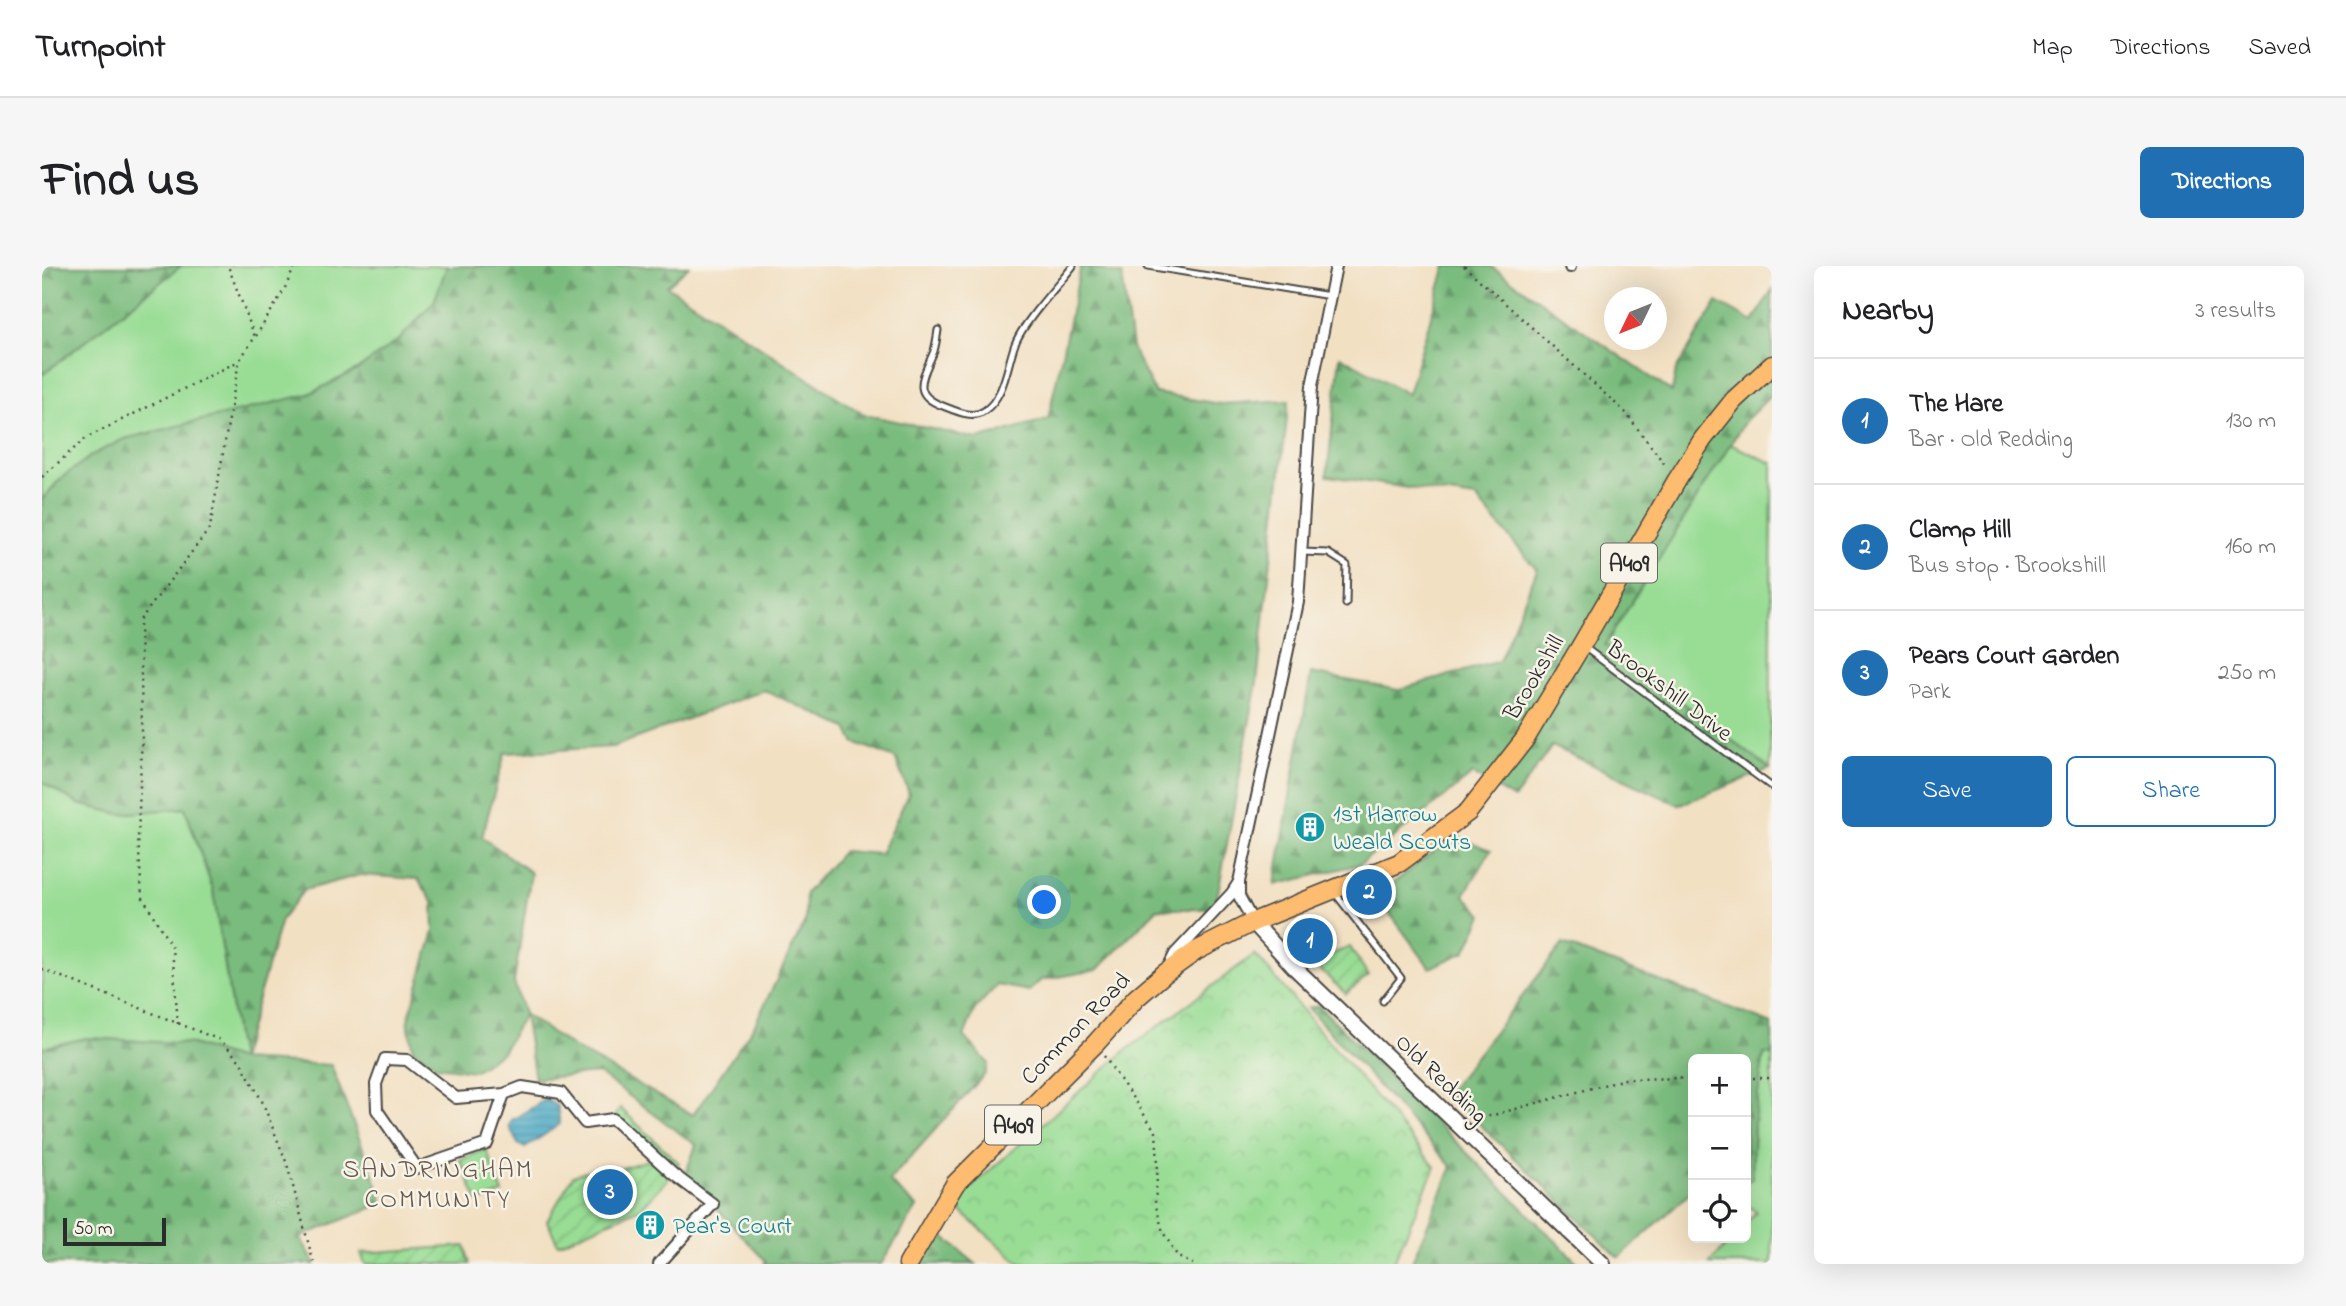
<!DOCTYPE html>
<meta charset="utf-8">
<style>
body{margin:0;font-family:"Indie Flower",sans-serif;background:#f6f6f6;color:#202124}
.controls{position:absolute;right:21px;bottom:21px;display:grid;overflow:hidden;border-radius:10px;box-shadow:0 7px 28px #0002}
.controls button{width:63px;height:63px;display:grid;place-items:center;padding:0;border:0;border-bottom:2px solid #e0e0e0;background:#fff;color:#202124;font:35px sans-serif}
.compass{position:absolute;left:1562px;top:21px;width:63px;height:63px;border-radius:50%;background:#fff;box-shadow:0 7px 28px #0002;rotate:227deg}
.scale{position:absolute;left:21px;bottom:18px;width:103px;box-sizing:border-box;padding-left:7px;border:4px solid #2b2b2b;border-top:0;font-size:19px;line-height:24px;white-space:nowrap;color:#2b2b2b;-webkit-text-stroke:5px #f7f3e8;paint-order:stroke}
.you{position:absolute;left:1003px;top:637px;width:24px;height:24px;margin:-18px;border:5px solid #fff;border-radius:50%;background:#1a73e8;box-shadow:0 0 0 10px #1a73e833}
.badge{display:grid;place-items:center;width:46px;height:46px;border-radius:50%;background:#1f6fb2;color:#fff;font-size:23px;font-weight:700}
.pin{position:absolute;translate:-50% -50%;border:4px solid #fff;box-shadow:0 2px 7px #0006}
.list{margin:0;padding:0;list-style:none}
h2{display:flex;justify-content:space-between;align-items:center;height:91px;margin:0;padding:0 28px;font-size:30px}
h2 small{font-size:23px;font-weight:400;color:#757577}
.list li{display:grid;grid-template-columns:46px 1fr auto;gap:21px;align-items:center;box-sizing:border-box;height:126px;padding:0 28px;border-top:2px solid #e0e0e0}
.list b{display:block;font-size:26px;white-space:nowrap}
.list p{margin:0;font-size:23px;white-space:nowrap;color:#757577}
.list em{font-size:23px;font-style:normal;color:#757577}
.actions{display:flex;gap:14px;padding:21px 28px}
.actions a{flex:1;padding:16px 0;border:2px solid #1f6fb2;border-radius:10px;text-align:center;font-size:24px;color:#1f6fb2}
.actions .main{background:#1f6fb2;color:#fff}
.icon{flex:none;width:38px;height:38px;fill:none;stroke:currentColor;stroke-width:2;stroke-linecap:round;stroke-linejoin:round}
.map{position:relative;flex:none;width:1730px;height:998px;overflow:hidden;border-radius:10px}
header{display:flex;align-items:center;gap:42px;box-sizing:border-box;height:98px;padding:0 35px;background:#fff;border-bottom:2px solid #e0e0e0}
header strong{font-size:33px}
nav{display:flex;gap:38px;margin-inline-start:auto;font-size:24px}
.intro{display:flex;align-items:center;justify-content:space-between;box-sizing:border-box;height:168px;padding:0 42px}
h1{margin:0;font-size:49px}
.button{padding:18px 32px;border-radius:10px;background:#1f6fb2;color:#fff;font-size:24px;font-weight:700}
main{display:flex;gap:42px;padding:0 42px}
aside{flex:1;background:#fff;border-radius:10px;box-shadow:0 7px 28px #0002}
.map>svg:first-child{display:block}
.grass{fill:#99dd95;stroke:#628460;stroke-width:2}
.forest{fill:url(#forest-firs);stroke:#527454;stroke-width:2;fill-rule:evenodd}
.park{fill:url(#park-crowns);stroke:#628460;stroke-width:2}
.garden{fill:url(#garden-furrows);stroke:#628460;stroke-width:2}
.water{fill:url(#water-rules);stroke:#386978;stroke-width:2}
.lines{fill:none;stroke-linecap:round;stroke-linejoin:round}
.service-casing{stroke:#494642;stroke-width:9}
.minor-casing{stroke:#494642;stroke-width:14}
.tertiary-casing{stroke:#494642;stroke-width:18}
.primary-casing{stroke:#494642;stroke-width:21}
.path{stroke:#494642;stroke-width:2.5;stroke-dasharray:2 5;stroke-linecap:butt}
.service{stroke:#fff;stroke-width:5}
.minor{stroke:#fff;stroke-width:10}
.tertiary{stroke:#fff;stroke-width:14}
.primary{stroke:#fdbc6f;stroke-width:18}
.labels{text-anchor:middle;stroke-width:5;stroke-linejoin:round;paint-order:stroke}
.shield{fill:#f7f3e8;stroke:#686764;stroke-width:2}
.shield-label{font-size:23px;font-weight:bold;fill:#2b2b2b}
.street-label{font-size:24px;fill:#2b2b2b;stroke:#f7f3e8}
.culture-label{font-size:24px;fill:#0d838f;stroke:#f7f3e8;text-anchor:start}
.neighbourhood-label{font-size:26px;letter-spacing:2px;fill:#695b4c;stroke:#f7f3e8}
</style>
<header>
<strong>Turnpoint</strong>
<nav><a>Map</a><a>Directions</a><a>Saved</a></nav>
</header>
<div class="intro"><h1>Find us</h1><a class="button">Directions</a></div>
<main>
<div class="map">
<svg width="1730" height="998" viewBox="0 0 1730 998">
<defs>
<pattern id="forest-firs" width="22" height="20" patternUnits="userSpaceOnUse" patternTransform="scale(1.75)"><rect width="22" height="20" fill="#7abc7e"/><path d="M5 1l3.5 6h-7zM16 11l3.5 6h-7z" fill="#649967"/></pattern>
<pattern id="park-crowns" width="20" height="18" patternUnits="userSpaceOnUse" patternTransform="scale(1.75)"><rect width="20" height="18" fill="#99dd95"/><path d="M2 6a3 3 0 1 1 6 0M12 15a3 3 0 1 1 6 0" fill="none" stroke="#84be81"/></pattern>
<pattern id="garden-furrows" width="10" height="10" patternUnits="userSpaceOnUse" patternTransform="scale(1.75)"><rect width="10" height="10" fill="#99dd95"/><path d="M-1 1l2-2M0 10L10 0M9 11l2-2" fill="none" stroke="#84be81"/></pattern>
<pattern id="water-rules" width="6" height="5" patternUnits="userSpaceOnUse" patternTransform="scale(1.75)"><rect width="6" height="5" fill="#44a7c4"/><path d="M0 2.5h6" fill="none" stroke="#39889f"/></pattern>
</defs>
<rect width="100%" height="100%" fill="#f7f3e8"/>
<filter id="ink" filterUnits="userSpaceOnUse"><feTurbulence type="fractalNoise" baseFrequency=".0143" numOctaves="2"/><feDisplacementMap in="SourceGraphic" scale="14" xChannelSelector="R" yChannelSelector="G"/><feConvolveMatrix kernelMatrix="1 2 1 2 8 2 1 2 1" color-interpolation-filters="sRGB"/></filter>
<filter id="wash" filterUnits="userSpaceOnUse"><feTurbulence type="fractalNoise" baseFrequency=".00686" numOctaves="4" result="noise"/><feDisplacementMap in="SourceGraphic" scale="28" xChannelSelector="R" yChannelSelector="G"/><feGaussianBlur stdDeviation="1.57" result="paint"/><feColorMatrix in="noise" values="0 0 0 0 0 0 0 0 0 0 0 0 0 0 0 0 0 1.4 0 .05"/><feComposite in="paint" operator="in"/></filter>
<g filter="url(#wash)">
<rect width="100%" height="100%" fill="#f2e0c3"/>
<g class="grass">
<path d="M 139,0 L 405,0 L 405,5 L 392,36 L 358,73 L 315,104 L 267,128 L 18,213 L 0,234 L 0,109 Z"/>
<path d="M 1688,178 L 1730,197 L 1728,503 L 1563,379 Z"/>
<path d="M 0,516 L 37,538 L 78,548 L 143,542 L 171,624 L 198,795 L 150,778 L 44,772 L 0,782 Z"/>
<path d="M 1722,787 L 1730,789 L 1730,998 L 1667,998 L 1691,972 L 1704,972 L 1704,957 L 1714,946 L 1704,937 L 1704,915 L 1710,913 L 1712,855 Z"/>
<path d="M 444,883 L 461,927 L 436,936 L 418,894 Z"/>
</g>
<g class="forest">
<path d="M 0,0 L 139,0 L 0,109 Z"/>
<path d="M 405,0 L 647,0 L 625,20 L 821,148 L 936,173 L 1006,153 L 1039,0 L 1043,0 L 1080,9 L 1090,82 L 1113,127 L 1178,138 L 1247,134 L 1215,416 L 1173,643 L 1115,643 L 1055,704 L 999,714 L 987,725 L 955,719 L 933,743 L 922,770 L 946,797 L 943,808 L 847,915 L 875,941 L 839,998 L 722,998 L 724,995 L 643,909 L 654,879 L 556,807 L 493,813 L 482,749 L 460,786 L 432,805 L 395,800 L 371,784 L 366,755 L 392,665 L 391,636 L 376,613 L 318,609 L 262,624 L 239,654 L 198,794 L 289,799 L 342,937 L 258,971 L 273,998 L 0,998 L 0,782 L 44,772 L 150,778 L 198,794 L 171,624 L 143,542 L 78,548 L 37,538 L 0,516 L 0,234 L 18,213 L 50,189 L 82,173 L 267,128 L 315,104 L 358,73 L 392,36 ZM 722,424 L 805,462 L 812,476 L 853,492 L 867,527 L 838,588 L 801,585 L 764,627 L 763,656 L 713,758 L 651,849 L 532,782 L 482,748 L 472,716 L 489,607 L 440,571 L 463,487 L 571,481 Z"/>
<path d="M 1404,0 L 1448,0 L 1630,126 L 1634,104 L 1675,36 L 1711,56 L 1730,24 L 1730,128 L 1703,155 L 1563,379 L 1728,503 L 1637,539 L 1510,480 L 1472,533 L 1431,508 L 1318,598 L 1233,619 L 1269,407 L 1356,424 L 1457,395 L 1495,304 L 1434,232 L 1285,210 L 1298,90 L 1366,128 Z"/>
<path d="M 1411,570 L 1449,584 L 1422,629 L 1441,649 L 1423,686 L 1388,702 L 1335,630 Z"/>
<path d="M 1521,678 L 1730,758 L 1730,789 L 1722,788 L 1712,855 L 1710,913 L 1704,915 L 1704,793 L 1651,793 L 1651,924 L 1577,992 L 1405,827 Z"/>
<path d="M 1277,740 L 1537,998 L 1369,998 L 1410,901 L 1266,742 Z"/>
<path d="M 893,964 L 934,998 L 876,998 Z"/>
</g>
<path class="park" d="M 1213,688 L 1393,901 L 1351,998 L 979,998 L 910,938 L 1082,786 Z"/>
<g class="garden">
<path d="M 1308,681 L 1326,709 L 1304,728 L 1270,696 Z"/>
<path d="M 578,842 L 637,897 L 631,908 L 599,942 L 516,978 L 505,955 L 531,910 L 553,902 L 560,908 L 613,892 L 571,853 Z"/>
<path d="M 423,980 L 428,998 L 323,998 L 319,987 Z"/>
</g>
<path class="water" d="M 504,833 L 515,840 L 518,858 L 483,882 L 476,878 L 467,860 L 470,854 Z"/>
</g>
<g filter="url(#ink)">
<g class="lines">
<g class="service-casing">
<g id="service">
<path d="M 1106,0 L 1288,30"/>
<path d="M 896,64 C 895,71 894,78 892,85 C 882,110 867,128 901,140 C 914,145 930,153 942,145 C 963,131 965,99 973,78 C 982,55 1015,21 1031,0"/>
<path d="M 1260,286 L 1286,287 L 1305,299 L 1304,338"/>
<path d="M 1542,381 L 1730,521"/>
<path d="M 1293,627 L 1359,712 L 1341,735"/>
</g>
</g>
<g class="minor-casing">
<g id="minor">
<path d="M 1528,1 L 1528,0"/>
<path d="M 1211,656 L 1197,630 L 1197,616 L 1256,336 L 1270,120 L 1294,0"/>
<path d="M 1127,700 L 1133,688 L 1190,627 L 1197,616"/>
<path d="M 462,828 L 445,878 L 375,902 L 335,844 L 334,818 L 343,793 L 365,794 L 414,832 L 462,828 L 480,821 L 519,827 L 543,857 L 571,853 L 631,908 L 671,938 L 617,998"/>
</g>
</g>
<g class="tertiary-casing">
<path id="tertiary" d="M 1211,656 L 1254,703 L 1561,998"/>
</g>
<g class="primary-casing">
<path id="primary" d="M 866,998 L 913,918 L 1054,777 L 1094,732 L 1122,708 L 1154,685 L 1211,656 L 1357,597 L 1426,546 L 1483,473 L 1539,380 L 1635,214 L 1661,173 L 1692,134 L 1730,99"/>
</g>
<g class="path">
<path d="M 1422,0 L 1583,146 L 1624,200"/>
<path d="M 214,70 L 242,24 L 253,0"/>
<path d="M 0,211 L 44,172 L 197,95"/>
<path d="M 0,703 L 178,774 L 198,795 L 220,835 L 245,898 L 272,998"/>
<path d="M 136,758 L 130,682 L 100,630 L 96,572 L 100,466 L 98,354 L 168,262 L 197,95 L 213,71 L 186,0"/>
<path d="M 1062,790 L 1114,866 L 1116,898 L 1113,937 L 1121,966 L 1136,991 L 1151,998"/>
<path d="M 1704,812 L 1730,812"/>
<path d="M 1433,854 L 1583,813 L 1651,812"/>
</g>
<use href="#service" class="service"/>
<use href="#minor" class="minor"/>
<use href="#tertiary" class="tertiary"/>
<use href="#primary" class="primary"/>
</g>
</g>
<defs>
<g id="building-disc" transform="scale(1.575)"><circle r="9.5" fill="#0f9aa8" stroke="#f7f3e8"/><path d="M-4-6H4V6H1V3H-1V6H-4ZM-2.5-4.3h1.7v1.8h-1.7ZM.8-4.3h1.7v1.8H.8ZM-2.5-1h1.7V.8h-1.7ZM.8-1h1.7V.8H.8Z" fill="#fff"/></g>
</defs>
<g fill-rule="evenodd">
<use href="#building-disc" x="1268" y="561"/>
<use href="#building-disc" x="608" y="959"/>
</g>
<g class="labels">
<g class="shield">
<rect x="1559" y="277.5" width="56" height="39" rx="5"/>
<rect x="943" y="839.5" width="56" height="39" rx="5"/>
</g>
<g class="shield-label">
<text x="1587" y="305">A409</text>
<text x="971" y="867">A409</text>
</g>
<g class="street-label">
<text transform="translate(1491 411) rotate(-59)" y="8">Brookshill</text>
<text transform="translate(1628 424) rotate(37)" y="8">Brookshill Drive</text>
<text transform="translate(1033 762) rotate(-46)" y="8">Common Road</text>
<text transform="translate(1400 812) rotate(44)" y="8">Old Redding</text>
</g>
<g class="culture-label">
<text x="1291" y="555">1st Harrow<tspan x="1291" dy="28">Weald Scouts</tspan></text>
<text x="631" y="967">Pear's Court</text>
</g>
<g class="neighbourhood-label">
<text x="396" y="911">SANDRINGHAM<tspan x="396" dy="30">COMMUNITY</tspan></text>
</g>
</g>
</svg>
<div class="controls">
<button>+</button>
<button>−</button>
<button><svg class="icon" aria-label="locate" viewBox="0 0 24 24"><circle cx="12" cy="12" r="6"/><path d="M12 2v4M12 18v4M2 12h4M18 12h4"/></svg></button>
</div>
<svg class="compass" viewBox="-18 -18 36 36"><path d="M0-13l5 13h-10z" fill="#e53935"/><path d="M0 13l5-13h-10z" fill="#757577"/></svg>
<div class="scale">50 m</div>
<div class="you"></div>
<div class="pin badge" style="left:1268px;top:675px">1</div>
<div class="pin badge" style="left:1327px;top:626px">2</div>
<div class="pin badge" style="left:568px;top:926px">3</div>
</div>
<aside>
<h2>Nearby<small>3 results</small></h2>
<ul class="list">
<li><span class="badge">1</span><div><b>The Hare</b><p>Bar · Old Redding</p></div><em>130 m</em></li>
<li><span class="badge">2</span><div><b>Clamp Hill</b><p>Bus stop · Brookshill</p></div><em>160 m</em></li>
<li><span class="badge">3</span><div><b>Pears Court Garden</b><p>Park</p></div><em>250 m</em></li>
</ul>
<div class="actions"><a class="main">Save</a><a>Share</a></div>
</aside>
</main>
